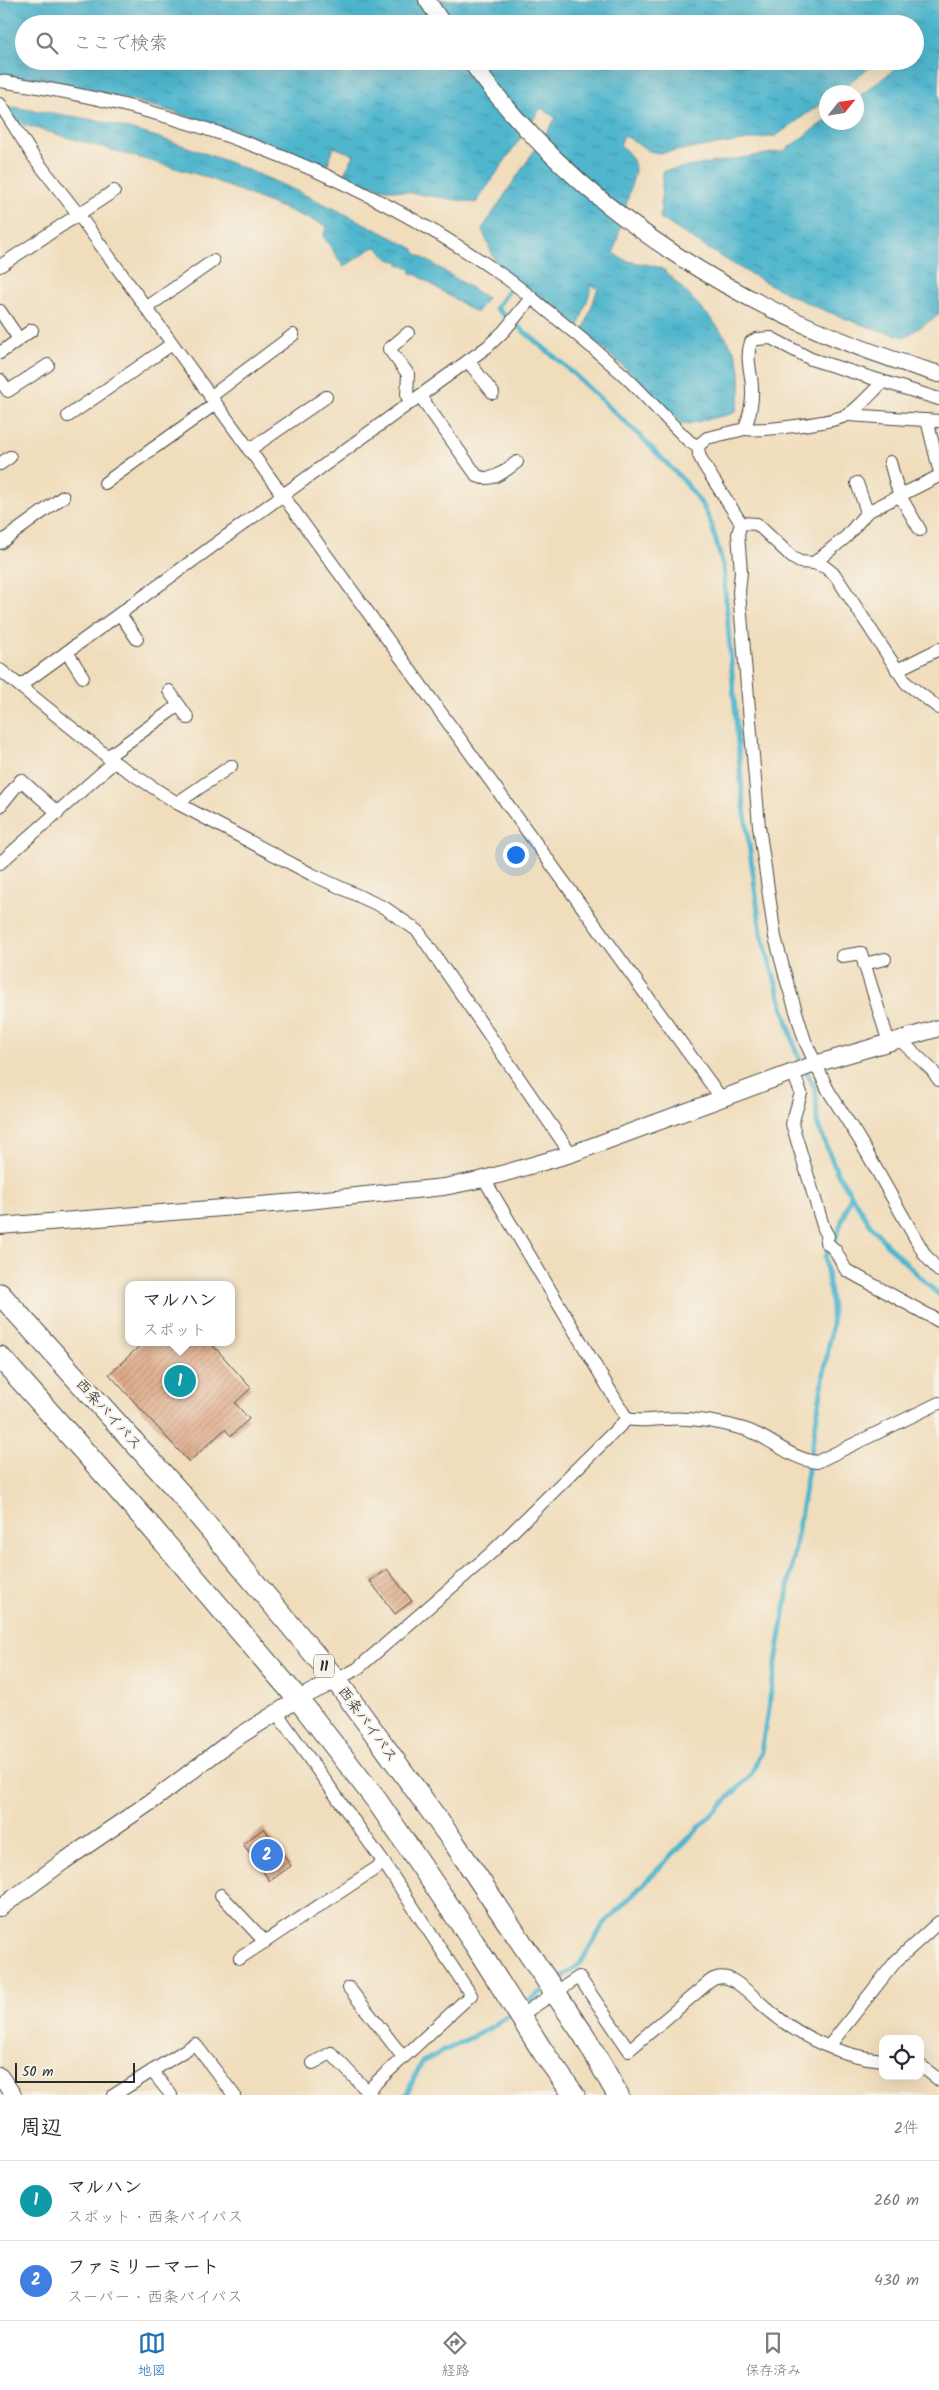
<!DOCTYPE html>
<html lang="ja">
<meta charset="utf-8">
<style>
body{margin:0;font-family:Kalam,"Klee One",sans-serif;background:#f7f7f7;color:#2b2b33}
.controls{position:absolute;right:15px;bottom:15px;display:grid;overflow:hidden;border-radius:10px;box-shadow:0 5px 20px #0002}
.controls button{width:45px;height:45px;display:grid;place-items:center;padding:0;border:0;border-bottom:1px solid #e1e1e2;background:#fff;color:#2b2b33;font:25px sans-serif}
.compass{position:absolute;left:819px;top:85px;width:45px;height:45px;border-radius:50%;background:#fff;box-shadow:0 5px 20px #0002;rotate:60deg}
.scale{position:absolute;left:15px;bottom:12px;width:120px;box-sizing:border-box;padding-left:5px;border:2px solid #2b2b2b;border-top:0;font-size:14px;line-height:18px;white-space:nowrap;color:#2b2b2b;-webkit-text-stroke:4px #f7f3e8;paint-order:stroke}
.you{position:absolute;left:515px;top:854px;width:18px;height:18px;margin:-12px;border:4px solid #fff;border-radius:50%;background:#1a73e8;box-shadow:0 0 0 8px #1a73e833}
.badge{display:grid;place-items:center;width:32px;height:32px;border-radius:50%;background:#1f6fb2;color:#fff;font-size:16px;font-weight:700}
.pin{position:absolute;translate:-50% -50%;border:2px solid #fff;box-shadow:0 1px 5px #0006}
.popup{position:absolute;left:125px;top:1281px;width:110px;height:65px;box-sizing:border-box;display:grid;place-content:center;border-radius:10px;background:#fff;filter:drop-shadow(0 1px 4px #0005);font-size:16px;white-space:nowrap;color:#7c7c81}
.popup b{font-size:19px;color:#2b2b33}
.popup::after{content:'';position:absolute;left:50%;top:100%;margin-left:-10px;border:10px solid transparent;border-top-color:#fff}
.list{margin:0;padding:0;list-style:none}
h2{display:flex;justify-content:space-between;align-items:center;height:65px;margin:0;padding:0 20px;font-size:21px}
h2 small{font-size:16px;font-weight:400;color:#7c7c81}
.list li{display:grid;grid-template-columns:32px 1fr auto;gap:15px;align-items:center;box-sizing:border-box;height:80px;padding:0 20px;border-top:1px solid #e1e1e2}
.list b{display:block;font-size:19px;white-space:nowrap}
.list p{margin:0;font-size:16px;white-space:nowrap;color:#7c7c81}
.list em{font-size:16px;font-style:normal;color:#7c7c81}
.icon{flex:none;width:28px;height:28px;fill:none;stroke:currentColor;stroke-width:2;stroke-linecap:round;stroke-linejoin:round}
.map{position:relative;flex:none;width:939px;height:2095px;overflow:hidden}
.search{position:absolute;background:#fff;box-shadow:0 5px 20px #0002;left:15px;right:15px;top:15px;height:55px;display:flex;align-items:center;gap:12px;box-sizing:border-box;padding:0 18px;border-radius:28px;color:#7c7c81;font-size:19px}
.sheet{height:225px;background:#fff}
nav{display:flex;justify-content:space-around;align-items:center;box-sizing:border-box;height:70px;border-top:1px solid #e1e1e2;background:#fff;font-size:14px;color:#7c7c81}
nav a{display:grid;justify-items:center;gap:2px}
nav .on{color:#1f6fb2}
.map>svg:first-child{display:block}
.water{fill:url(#water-ripples);stroke:#3d707c}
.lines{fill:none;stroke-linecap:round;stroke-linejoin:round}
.stream{stroke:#4fb6cd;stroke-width:5}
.building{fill:url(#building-hatch)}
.minor-casing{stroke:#494641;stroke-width:14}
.tertiary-casing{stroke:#494641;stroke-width:18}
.trunk-casing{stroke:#494641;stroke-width:23}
.minor{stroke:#fff;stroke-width:12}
.tertiary{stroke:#fff;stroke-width:16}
.trunk{stroke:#fff;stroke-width:21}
.labels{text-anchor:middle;stroke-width:4;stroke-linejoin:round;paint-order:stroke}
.shield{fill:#f7f3e8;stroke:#686764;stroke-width:1}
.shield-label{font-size:14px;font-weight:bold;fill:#2b2b2b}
.street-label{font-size:15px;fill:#2b2b2b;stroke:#f7f3e8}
</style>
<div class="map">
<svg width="939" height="2095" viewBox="0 0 939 2095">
<defs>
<pattern id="water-ripples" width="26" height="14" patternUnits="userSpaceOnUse" patternTransform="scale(1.25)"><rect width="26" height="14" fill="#4fb6cd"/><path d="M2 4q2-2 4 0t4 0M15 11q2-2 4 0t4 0" fill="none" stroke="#4294a7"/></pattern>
<pattern id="building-hatch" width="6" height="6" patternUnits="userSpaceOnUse" patternTransform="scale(1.25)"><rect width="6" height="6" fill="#dda683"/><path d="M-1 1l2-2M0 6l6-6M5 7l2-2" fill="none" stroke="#b3876b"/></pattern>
</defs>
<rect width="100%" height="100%" fill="#f7f3e8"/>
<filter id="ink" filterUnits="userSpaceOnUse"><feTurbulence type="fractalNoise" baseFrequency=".02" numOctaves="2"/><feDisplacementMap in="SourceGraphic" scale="10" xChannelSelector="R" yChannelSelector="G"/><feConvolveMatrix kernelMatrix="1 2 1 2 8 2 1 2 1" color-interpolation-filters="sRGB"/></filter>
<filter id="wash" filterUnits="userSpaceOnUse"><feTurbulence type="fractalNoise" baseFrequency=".0096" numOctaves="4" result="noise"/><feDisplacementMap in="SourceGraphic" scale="20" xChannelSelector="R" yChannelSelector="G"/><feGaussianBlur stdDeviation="1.12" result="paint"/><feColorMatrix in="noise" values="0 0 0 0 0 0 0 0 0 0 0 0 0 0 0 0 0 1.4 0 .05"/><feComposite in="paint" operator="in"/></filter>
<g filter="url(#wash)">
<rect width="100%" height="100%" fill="#f0ddbc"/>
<g class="water">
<path d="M 0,0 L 939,0 L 939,315 L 905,337 C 809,313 742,271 660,218 L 663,171 L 784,151 L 826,120 L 826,122 L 856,122 L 857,98 L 899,66 L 902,61 L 915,61 L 915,24 L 24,24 L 24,61 L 878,61 L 837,92 L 826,92 L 826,100 L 776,136 L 660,153 L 649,151 L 624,135 L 620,145 C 629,153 635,159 635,171 L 614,252 C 623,266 650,261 664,270 C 684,290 730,334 738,360 C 742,375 741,396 736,411 L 731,414 L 683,425 L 631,373 L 583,332 L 598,288 L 592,286 L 578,328 L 496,264 L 482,229 L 556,118 L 541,108 L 476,203 L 380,188 L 343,176 L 354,155 L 334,147 L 326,169 C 297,156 268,142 238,132 C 160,106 81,86 0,75 Z"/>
<path d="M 0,105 C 32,111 66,114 98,121 C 209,147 313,196 414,249 L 414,252 L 487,298 L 476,313 L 417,275 L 411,273 L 411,269 L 400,265 L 398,261 C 388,261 383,254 377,247 L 372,248 L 344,267 L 323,236 L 327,226 L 203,176 L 0,118 Z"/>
</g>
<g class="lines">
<g class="stream">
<path d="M 514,284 L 496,308 L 564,365 L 641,437 L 684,481 L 703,506 L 711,523 L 723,566 L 742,792 L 761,933 L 796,1051 L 816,1091 L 817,1123 L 837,1172 L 869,1223 L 888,1246 L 939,1295"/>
<path d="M 554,1983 L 580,1964 L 603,1925 L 751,1775 L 761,1752 L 832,1326 L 832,1308 L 825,1257 L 836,1238 L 851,1195"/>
<path d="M 521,2006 L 547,1988"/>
<path d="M 406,2095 L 422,2062 L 490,2028 L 512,2013"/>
</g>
</g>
<g id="blocks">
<g class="building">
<path d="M 144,1342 L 210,1342 L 251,1388 L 235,1403 L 249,1419 L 231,1436 L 225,1429 L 189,1462 L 109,1374 Z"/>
<path d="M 387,1569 L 412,1601 L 395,1614 L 370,1581 Z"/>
<path d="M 264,1828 L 291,1866 L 270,1881 L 243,1844 Z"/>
</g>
</g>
</g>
<g filter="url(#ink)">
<use href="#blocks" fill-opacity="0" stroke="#494641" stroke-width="1"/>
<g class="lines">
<g class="minor-casing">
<g id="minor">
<path d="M 0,81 C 178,106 351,171 499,273 C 517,285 533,299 549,312 C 577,335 605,357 631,382 C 651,402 670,423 690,442 L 698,446"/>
<path d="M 0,104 L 33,156 L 78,214 L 722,1099"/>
<path d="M 0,266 L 114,191"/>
<path d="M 146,308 L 213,261"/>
<path d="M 0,311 L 19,339"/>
<path d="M 408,333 L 389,349 L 408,374 L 407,396 L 411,403"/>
<path d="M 0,353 L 32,330"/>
<path d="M 468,361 L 493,393"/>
<path d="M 0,380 L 8,391 L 48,365"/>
<path d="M 420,396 L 477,476 C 493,483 504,471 517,462"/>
<path d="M 210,397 L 293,335"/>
<path d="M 939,399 L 811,359 L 771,338 L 757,339 L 751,342 C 745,359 752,373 752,389 C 753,403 749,416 745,429 L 707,438 L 698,446 L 699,455 L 704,465 L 741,523 L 738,534 L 741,572 L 739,592 L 759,826 L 775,937 L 787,982 L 805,1041 L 828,1090 L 859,1139 L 925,1255 L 939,1271"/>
<path d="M 848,415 L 939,421"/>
<path d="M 68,416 L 172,344"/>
<path d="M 927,420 L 939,469"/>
<path d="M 745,429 C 762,431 835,423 849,414 C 861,406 872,392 883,382"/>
<path d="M 249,450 L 326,397"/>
<path d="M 890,462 L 899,494 L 920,530"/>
<path d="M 0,464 L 10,457"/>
<path d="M 105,483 L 215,404"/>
<path d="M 857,483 L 867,512"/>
<path d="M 741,523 L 757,524 L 793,558 L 800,562 L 814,563 L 825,567 L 835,575 L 906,683 L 939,708"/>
<path d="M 0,543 L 63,497"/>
<path d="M 814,563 L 846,537 L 867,512 L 939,476"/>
<path d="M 120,614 L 137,639"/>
<path d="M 67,652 L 83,677"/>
<path d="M 0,670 L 114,762 L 177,803 L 311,874 L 385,908 L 418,931 L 571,1154"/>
<path d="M 897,670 L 939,649"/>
<path d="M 20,686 L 487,347 L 504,331 L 531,298"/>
<path d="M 169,691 L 188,718"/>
<path d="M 107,757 L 179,705"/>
<path d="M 177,803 L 231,766"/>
<path d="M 0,806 L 21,780 L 58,813"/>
<path d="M 0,863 L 114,762"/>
<path d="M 842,956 L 861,953 L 889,1043"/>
<path d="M 864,964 L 885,959"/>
<path d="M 900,1040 L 932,1070 L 939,1080"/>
<path d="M 793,1072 L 801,1093 L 792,1124 L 824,1229 L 828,1236 L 826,1242 L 835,1250 L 846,1270 L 939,1321"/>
<path d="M 484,1179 L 627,1419"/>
<path d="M 336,1680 L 357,1669 L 491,1553 L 627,1419 C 640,1422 652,1419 665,1419 C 691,1417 719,1422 744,1429 C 771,1437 789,1459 817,1462 L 939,1403"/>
<path d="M 276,1712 L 384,1863 L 471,1995 L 367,2091"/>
<path d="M 221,1895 L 265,1942"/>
<path d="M 240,1958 L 384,1863"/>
<path d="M 349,1988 L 403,2057"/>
<path d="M 521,2015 L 579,1977 L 629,2050 L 709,1982 C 715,1977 723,1976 730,1979 C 745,1986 759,2003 772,2013 C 802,2038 843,2057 883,2060"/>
<path d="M 829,2046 L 896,1961 L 939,1922"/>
<path d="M 313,2063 L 331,2053 L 371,2095"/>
<path d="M 920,2065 L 939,2080"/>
<path d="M 152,2071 L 171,2095"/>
<path d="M 114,2095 L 195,2044 L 234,2095"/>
</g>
</g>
<g class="tertiary-casing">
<g id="tertiary">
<path d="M 427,0 L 443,24"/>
<path d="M 470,61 C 585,218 754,320 939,374"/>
<path d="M 0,1226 L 297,1202 L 444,1187 L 484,1179 L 571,1154 L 815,1064 L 939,1028"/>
<path d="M 0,1908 L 64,1861 L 155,1799 L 230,1742 L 298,1699 L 336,1680"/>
<path d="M 0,2076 L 13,2095"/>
</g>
</g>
<g class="trunk-casing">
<g id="trunk">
<path d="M 0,1294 L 179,1492 L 336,1680 L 455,1844 L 585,2037 L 618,2095"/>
<path d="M 0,1357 L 146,1521 L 298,1699 L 377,1801 L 474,1943 L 543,2052 L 574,2095"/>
</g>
</g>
<use href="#minor" class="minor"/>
<use href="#tertiary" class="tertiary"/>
<use href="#trunk" class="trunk"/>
</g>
</g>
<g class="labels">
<rect class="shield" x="314" y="1654.5" width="20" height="23" rx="4"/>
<g class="shield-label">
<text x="324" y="1671">11</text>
</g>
<g class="street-label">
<text transform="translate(109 1414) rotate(48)" y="5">西条バイパス</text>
<text transform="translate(368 1724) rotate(54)" y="5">西条バイパス</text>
</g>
</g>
</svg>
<div class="controls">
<button><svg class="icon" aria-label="locate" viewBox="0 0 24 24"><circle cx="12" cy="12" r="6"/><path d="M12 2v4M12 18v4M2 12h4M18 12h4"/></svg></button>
</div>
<svg class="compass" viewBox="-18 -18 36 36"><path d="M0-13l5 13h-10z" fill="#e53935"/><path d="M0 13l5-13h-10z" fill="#7c7c81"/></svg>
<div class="scale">50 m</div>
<div class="you"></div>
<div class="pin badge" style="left:180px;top:1381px;background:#0f9aa8">1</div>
<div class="popup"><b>マルハン</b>スポット</div>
<div class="pin badge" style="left:267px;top:1855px;background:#3f7fe0">2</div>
<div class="search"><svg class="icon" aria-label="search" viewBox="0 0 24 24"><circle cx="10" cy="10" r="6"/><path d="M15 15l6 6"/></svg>ここで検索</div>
</div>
<section class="sheet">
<h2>周辺<small>2件</small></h2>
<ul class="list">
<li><span class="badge" style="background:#0f9aa8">1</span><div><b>マルハン</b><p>スポット · 西条バイパス</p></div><em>260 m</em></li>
<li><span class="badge" style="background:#3f7fe0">2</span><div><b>ファミリーマート</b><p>スーパー · 西条バイパス</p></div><em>430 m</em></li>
</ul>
</section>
<nav>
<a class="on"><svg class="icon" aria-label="map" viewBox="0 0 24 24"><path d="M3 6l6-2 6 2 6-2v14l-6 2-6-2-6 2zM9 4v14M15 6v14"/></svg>地図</a>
<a><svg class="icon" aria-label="directions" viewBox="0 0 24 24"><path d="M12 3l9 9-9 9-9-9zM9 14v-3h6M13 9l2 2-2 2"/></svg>経路</a>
<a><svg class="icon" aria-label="saved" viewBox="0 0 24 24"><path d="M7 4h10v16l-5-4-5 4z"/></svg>保存済み</a>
</nav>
